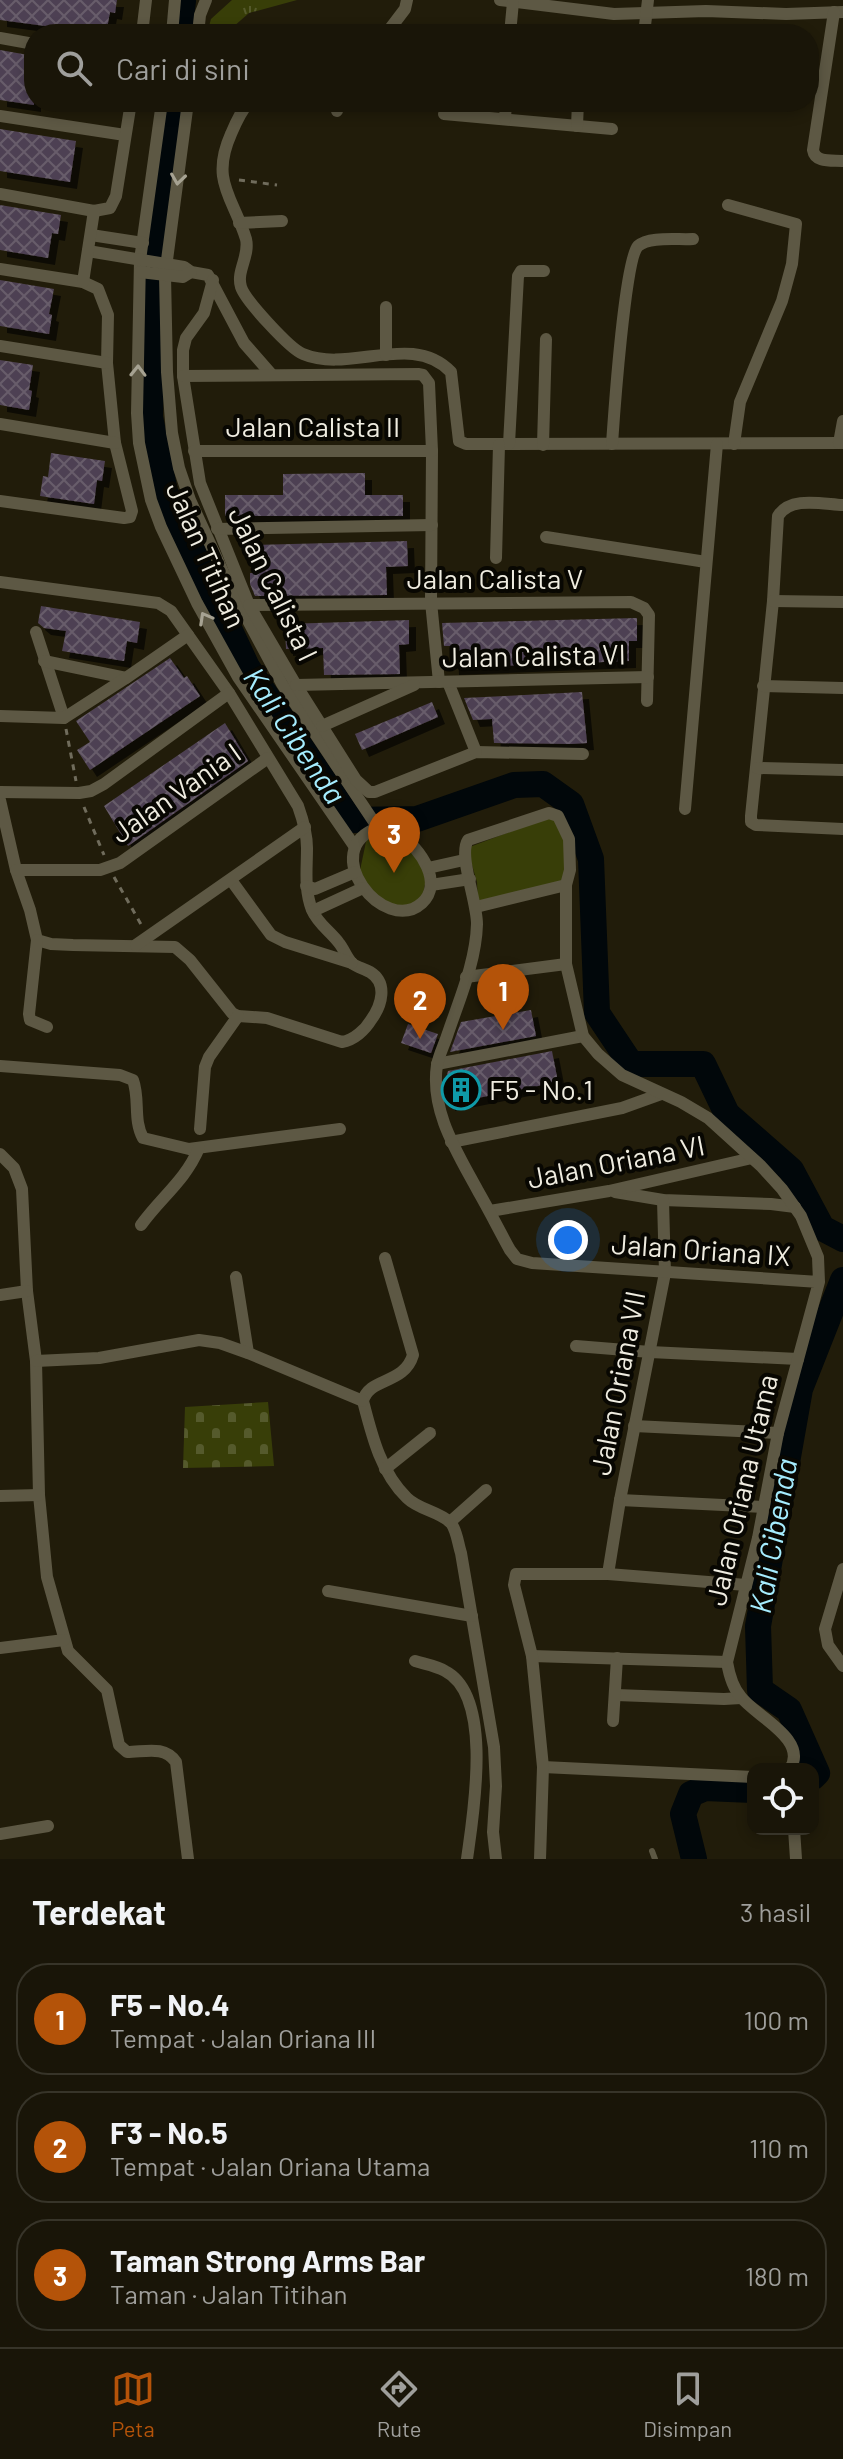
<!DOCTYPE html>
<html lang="id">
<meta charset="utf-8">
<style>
body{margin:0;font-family:Barlow,sans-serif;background:#221e12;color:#f1f3f6}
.controls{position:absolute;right:24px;bottom:24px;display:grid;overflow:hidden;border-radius:16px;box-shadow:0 4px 12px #0003}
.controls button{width:72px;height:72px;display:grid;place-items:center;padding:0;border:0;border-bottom:2px solid #373429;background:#191508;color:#f1f3f6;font:40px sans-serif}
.you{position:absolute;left:568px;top:1240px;width:28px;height:28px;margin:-20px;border:6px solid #fff;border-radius:50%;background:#1a73e8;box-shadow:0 0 0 12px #1a73e833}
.badge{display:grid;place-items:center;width:52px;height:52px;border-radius:50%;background:#b45309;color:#fff;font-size:26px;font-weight:700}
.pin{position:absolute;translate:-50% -66px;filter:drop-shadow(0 2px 4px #0008)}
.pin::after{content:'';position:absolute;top:42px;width:28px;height:24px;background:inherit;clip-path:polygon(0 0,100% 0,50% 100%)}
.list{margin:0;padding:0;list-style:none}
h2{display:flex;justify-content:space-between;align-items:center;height:104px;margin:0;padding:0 32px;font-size:34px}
h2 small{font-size:26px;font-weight:400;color:#9f9f9c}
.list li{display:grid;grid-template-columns:52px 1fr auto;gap:24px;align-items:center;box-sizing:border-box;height:112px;margin:0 16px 16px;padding:0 16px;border:2px solid #373429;border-radius:32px}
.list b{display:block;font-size:30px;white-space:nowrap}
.list p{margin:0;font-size:26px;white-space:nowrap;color:#9f9f9c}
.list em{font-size:26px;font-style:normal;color:#9f9f9c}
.icon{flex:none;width:44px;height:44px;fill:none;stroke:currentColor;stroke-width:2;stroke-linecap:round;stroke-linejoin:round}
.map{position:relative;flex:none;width:843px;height:1859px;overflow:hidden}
.search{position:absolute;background:#191508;box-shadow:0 4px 12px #0003;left:24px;right:24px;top:24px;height:88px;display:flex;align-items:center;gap:20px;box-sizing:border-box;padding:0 28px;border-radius:32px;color:#9f9f9c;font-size:30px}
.sheet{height:488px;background:#191508}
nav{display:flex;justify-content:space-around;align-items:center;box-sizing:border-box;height:112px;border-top:2px solid #373429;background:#191508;font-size:22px;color:#9f9f9c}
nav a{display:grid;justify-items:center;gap:4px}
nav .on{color:#b45309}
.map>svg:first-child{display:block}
.grass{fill:url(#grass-tufts)}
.cemetery{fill:url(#cemetery-stones)}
.park{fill:#383e08}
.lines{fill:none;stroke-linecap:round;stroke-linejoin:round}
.river{stroke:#01070a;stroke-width:26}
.building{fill:url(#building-cross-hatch);filter:url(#shadow)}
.path{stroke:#706c5c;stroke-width:3;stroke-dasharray:6 6;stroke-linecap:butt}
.service{stroke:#5d5844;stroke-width:6}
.minor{stroke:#5d5844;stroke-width:12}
.oneway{stroke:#a6a292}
.labels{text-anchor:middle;stroke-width:8;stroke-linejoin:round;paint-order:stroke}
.street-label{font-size:28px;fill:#efece0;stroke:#080702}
.poi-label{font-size:28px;fill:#efece0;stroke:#080702;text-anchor:start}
.water-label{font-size:30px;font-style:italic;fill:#a5ecfe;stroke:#080702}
</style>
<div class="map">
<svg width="843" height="1859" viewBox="0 0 843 1859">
<defs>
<pattern id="grass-tufts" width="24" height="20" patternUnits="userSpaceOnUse" patternTransform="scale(2)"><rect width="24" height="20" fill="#383e08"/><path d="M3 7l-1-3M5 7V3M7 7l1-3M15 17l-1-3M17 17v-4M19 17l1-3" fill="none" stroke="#555a2c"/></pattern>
<pattern id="cemetery-stones" width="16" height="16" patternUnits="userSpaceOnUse" patternTransform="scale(2)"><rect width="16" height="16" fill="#383e08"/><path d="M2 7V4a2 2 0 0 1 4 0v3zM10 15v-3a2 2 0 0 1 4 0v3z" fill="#555a2c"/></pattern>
<pattern id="building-cross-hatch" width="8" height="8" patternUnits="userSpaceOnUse" patternTransform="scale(2)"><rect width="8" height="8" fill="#4e4152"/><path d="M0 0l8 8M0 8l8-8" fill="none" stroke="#685d6b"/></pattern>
<filter id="shadow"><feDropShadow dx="7" dy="7" stdDeviation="0" flood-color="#0009"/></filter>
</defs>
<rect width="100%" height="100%" fill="#211c0a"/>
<path class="grass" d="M 232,0 L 297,0 L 249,13 L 225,34 L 207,34 L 211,19 Z"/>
<path class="cemetery" d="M 268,1402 L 274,1466 L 183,1468 L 185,1407 Z"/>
<g class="park">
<path d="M 554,815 L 566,840 L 564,884 L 478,904 L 477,882 L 467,848 Z"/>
<path d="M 392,831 L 428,868 L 421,905 L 396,910 L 358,880 L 368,832 Z"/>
</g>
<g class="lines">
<g class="river">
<path d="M 179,34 L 183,1"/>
<path d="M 172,102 L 155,248 L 150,417 L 165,492 L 247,667 L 350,820 L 417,819 L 514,785 L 543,784 L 571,804 L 591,859 L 597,1013 L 631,1064 L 703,1064 L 727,1114 L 791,1170 L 822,1228 L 843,1239"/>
<path d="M 813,1777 L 817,1773 L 789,1710 L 760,1690 L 758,1626 L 800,1389 L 843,1280"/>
<path d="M 694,1859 L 683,1814 L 691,1794 L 705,1788 L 753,1790"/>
</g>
</g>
<g class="building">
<path d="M 0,0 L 117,0 L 115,13 L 110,12 L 106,34 L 0,20 Z"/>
<path d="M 0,50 L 34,56 L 34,105 L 0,100 Z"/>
<path d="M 0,129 L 76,141 L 70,182 L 0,171 Z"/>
<path d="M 0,205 L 61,215 L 58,234 L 52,233 L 48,258 L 0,250 Z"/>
<path d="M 0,280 L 54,289 L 49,314 L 52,315 L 49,334 L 0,326 Z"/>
<path d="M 0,360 L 33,365 L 29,390 L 32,391 L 29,410 L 0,405 Z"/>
<path d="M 51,453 L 105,461 L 102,481 L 97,480 L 94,504 L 40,496 L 43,476 L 48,477 Z"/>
<path d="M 365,473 L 365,495 L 403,495 L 403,516 L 225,516 L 225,495 L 283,495 L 283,474 Z"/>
<path d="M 407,541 L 408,566 L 386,567 L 387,595 L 255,596 L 250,584 L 250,573 L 254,573 L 253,545 Z"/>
<path d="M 41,606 L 140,622 L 137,643 L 127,641 L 124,661 L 62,651 L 66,631 L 44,628 L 38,623 Z"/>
<path d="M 637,618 L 637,641 L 629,641 L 629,661 L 452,668 L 451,646 L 444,646 L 442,623 Z"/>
<path d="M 409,620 L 409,644 L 399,645 L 400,674 L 324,675 L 323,648 L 286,649 L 285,624 Z"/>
<path d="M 170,658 L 184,678 L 187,676 L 200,696 L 90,770 L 77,750 L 90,742 L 76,721 Z"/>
<path d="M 582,692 L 587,743 L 571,744 L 494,743 L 492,719 L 473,720 L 464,698 Z"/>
<path d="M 432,702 L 438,717 L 362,750 L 355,734 Z"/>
<path d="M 225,723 L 248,761 L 128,846 L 104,806 Z"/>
<path d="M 531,1010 L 536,1036 L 450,1052 L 461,1022 Z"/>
<path d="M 408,1024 L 438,1034 L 431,1053 L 401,1043 Z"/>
<path d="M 552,1051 L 558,1082 L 448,1104 L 445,1082 L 448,1071 Z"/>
</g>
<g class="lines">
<g class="path">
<path d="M 239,180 L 277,185"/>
<path d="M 66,729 L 76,781"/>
<path d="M 84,807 L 104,855"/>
<path d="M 114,877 L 142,926"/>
</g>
<path class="service" d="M 652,1851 L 655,1859"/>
<g class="minor">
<path d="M 500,0 L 614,14 L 706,11 L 786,14 L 843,12"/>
<path d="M 834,12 L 813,150 C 815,163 832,160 843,161"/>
<path d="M 142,34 L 146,0"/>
<path d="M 172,34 L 175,0"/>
<path d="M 198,34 L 200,15 L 206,0"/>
<path d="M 386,34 L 405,9 L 407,0"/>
<path d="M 510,34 L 513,2"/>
<path d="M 644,34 L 648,0"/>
<path d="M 0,38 L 34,44"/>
<path d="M 162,102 L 140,260 L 137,413 L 139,443 L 151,500 L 161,527 L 197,603 L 238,677 L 355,847"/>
<path d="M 188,102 L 165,275 L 167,372 L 172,433 L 179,468 L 190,500 L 230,587 L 282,684 L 378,828"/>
<path d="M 249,102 C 241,111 236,122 231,134 C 210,181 233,197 246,239 C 250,256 236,271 241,287 C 245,300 290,349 303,354 C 350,374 412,331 451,372 L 459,441 L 466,444 L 843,443"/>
<path d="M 337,111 L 339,102"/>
<path d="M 444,114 L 612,129"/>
<path d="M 0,116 L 125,135"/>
<path d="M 505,119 L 506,102"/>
<path d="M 577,126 L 578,102"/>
<path d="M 0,194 L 94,211 L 110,208 L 116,196 L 131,102"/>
<path d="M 728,205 L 796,224 L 792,264 L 782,301 L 740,402 L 734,444"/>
<path d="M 239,223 L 282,221"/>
<path d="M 91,235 L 143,243"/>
<path d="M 88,251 L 184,267 L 191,272 L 208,275 L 244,343 L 272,375"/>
<path d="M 0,269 L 83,282 L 98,289 L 108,315 L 107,363 L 115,443 L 132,511 L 130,517 L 124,518 L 0,501"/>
<path d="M 140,272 L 183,277 L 191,272"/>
<path d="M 213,280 L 204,313 L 186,338 L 183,350 L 183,376 L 200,483 L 249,605 L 296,685 L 356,780 L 369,792 L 375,792 L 476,752 L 583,754"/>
<path d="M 83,282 L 94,211"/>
<path d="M 0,346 L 107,363"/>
<path d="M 386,355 L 386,307"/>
<path d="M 183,376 L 418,374 L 423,375 L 429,383 L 432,451 L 431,602 L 439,682"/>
<path d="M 0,424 L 115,443"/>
<path d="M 839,443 L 843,421"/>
<path d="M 509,444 L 518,276 L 521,271 L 544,271"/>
<path d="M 612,444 C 614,415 625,259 638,246 C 649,236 678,240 693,239"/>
<path d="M 543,445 L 546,339"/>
<path d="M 194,451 L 432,451"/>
<path d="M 843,505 C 822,504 790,496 778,516 L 773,601 L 751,816 L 751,822 L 756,825 L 843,829"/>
<path d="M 217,529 L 432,525"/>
<path d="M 546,537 L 706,562"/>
<path d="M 496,558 L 499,445"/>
<path d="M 0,582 L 158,603 L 171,611 L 229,693 L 298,806 C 303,820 307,833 307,848 C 307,870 304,889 312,910 C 318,924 330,931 339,943 C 344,949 347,959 353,964 C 357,967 365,969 370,972 C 388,983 382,1005 371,1020 C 365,1030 354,1040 342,1042 L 267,1018 L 238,1016 L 232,1013 L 190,960 L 175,947 L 73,945 L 51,944 L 37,940 L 30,910 L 16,870 L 0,800"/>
<path d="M 773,601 L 843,602"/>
<path d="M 249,605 L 631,602 L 644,608 L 649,615 L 647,701"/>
<path d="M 36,632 L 64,718"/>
<path d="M 44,661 L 126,678"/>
<path d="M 448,682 L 476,752"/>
<path d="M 296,685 L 648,677"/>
<path d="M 763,686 L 843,688"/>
<path d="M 0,716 L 64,718 L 126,678 L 188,635"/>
<path d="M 322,726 L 414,685"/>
<path d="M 757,768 L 843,770"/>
<path d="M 0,792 L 79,793 L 91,791 L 104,784 L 229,693"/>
<path d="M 685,809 L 717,444"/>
<path d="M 378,828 C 386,830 394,831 401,836 C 420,848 444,883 422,903 C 384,937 316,849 378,828 Z"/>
<path d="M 428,868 L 464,860"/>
<path d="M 16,870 L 100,870 L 120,863 L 268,758"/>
<path d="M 231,880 L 271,935 L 285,942 L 352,963"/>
<path d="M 431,885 L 470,879"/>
<path d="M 306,886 L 315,889 L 355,872"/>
<path d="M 476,907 L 566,885"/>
<path d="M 313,911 L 363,888"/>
<path d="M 37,940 L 29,1014 L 30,1020 L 47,1027"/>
<path d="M 136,945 L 305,827"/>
<path d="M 466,977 L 566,964"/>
<path d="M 437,1064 L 583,1036"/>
<path d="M 0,1066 L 120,1075 L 133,1080 C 140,1099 133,1120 143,1138 L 189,1149 L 340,1129"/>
<path d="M 200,1129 L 205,1067 L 209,1057 L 238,1016"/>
<path d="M 451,1142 L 622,1108 L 661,1094"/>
<path d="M 0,1154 L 14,1168 L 22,1189 L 27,1291 L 36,1361 L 39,1495 L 47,1577 L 68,1651 L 107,1690 L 119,1745 L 127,1752 C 145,1752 164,1745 176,1762 L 188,1859"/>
<path d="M 615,1192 L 663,1200 L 771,1204 L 795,1207"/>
<path d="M 490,1211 L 609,1191 L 752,1158"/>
<path d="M 141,1225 C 161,1197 185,1181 199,1148"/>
<path d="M 385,1258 L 413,1355 C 404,1385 369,1377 363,1401 C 372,1436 381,1473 407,1498 C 419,1510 439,1511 451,1523 C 457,1531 458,1544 461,1553 L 494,1747 L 496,1786 L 493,1832 L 496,1859"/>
<path d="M 236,1277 L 248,1353"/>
<path d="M 0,1295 L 27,1291"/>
<path d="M 576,1346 L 650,1352 L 798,1359"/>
<path d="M 36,1361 L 99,1358 L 199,1340 L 220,1343 L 248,1353 L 363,1401"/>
<path d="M 634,1426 L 778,1433"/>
<path d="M 385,1469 L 430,1433"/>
<path d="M 0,1496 L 39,1495"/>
<path d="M 620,1500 L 764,1507"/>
<path d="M 450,1522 L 486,1490"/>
<path d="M 843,1569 L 825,1629 L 828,1645 L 843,1666"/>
<path d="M 608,1574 L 620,1500 L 665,1273 L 663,1200"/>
<path d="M 328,1591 L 472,1616"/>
<path d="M 0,1648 L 64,1640"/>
<path d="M 532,1656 L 727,1662"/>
<path d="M 415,1661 C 425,1664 437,1666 445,1671 C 494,1696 473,1815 467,1859"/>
<path d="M 616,1695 L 724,1699 L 741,1698"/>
<path d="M 613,1721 L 617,1658"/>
<path d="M 543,1767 L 753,1777"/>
<path d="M 790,1769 C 809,1739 755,1716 741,1697 C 732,1687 729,1674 727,1662 L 758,1538 L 778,1433 L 819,1282 L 818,1257 L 801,1216 L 782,1189 L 761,1166 L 708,1118 L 681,1102 L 622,1075 L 598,1054 L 583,1036 L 566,964 L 566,885 L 570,870 L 569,839 L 558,816 L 549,813 L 468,840 C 458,855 477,901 477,924 C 476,962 459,1000 447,1036 C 444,1045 439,1055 437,1065 C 430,1111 457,1152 478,1191 C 489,1210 499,1230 510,1250 L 517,1259 L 532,1263 L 819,1282"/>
<path d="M 794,1829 L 796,1859"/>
<path d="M 0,1834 L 48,1826"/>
<path d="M 540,1859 L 543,1767 L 532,1656 L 514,1585 L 516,1574 L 608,1574 L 746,1585"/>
</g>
</g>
<defs><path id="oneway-chevron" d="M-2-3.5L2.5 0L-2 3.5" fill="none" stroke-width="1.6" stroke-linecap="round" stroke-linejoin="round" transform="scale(2)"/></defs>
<g class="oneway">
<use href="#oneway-chevron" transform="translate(178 179) rotate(98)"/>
<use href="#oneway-chevron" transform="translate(138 371) rotate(-89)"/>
<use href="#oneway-chevron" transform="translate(205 618) rotate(-119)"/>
</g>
<defs>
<g id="building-ring" transform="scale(2)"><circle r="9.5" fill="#080702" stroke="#0f9aa8" stroke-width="1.5"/><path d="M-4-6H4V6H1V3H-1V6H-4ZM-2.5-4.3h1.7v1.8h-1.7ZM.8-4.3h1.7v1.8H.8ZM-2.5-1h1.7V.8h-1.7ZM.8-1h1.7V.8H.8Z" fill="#0f9aa8"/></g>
</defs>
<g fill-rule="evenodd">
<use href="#building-ring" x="461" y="1090"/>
</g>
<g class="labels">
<g class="street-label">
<text x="313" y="437">Jalan Calista II</text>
<text transform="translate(206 555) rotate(66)" y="10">Jalan Titihan</text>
<text x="495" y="589">Jalan Calista V</text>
<text transform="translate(273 584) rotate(64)" y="10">Jalan Calista I</text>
<text transform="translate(534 656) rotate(-1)" y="10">Jalan Calista VI</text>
<text transform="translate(176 793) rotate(-35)" y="10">Jalan Vania I</text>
<text transform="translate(616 1162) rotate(-11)" y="10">Jalan Oriana VI</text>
<text transform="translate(701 1250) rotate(4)" y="10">Jalan Oriana IX</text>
<text transform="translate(618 1383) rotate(-79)" y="10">Jalan Oriana VII</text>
<text transform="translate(742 1490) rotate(-77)" y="10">Jalan Oriana Utama</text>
</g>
<g class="poi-label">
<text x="489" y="1100">F5 - No.1</text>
</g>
<g class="water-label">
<text transform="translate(294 736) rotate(56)" y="10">Kali Cibenda</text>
<text transform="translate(774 1536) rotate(-80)" y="10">Kali Cibenda</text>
</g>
</g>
</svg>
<div class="controls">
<button><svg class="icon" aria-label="locate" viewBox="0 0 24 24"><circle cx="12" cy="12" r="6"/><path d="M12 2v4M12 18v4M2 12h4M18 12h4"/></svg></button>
</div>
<div class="you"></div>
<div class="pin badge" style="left:503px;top:1030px">1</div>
<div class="pin badge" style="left:420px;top:1039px">2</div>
<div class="pin badge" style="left:394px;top:873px">3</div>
<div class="search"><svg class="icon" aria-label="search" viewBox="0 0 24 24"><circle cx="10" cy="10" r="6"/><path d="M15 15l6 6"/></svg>Cari di sini</div>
</div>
<section class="sheet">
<h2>Terdekat<small>3 hasil</small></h2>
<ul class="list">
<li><span class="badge">1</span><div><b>F5 - No.4</b><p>Tempat · Jalan Oriana III</p></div><em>100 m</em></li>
<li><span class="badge">2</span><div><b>F3 - No.5</b><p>Tempat · Jalan Oriana Utama</p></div><em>110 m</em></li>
<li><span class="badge">3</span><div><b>Taman Strong Arms Bar</b><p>Taman · Jalan Titihan</p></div><em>180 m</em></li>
</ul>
</section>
<nav>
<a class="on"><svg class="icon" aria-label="map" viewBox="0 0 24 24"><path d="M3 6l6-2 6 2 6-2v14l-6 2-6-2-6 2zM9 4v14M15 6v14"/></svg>Peta</a>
<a><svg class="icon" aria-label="directions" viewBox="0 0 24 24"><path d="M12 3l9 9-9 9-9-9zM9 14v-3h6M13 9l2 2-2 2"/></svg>Rute</a>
<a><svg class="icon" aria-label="saved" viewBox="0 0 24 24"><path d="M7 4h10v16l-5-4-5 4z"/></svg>Disimpan</a>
</nav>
